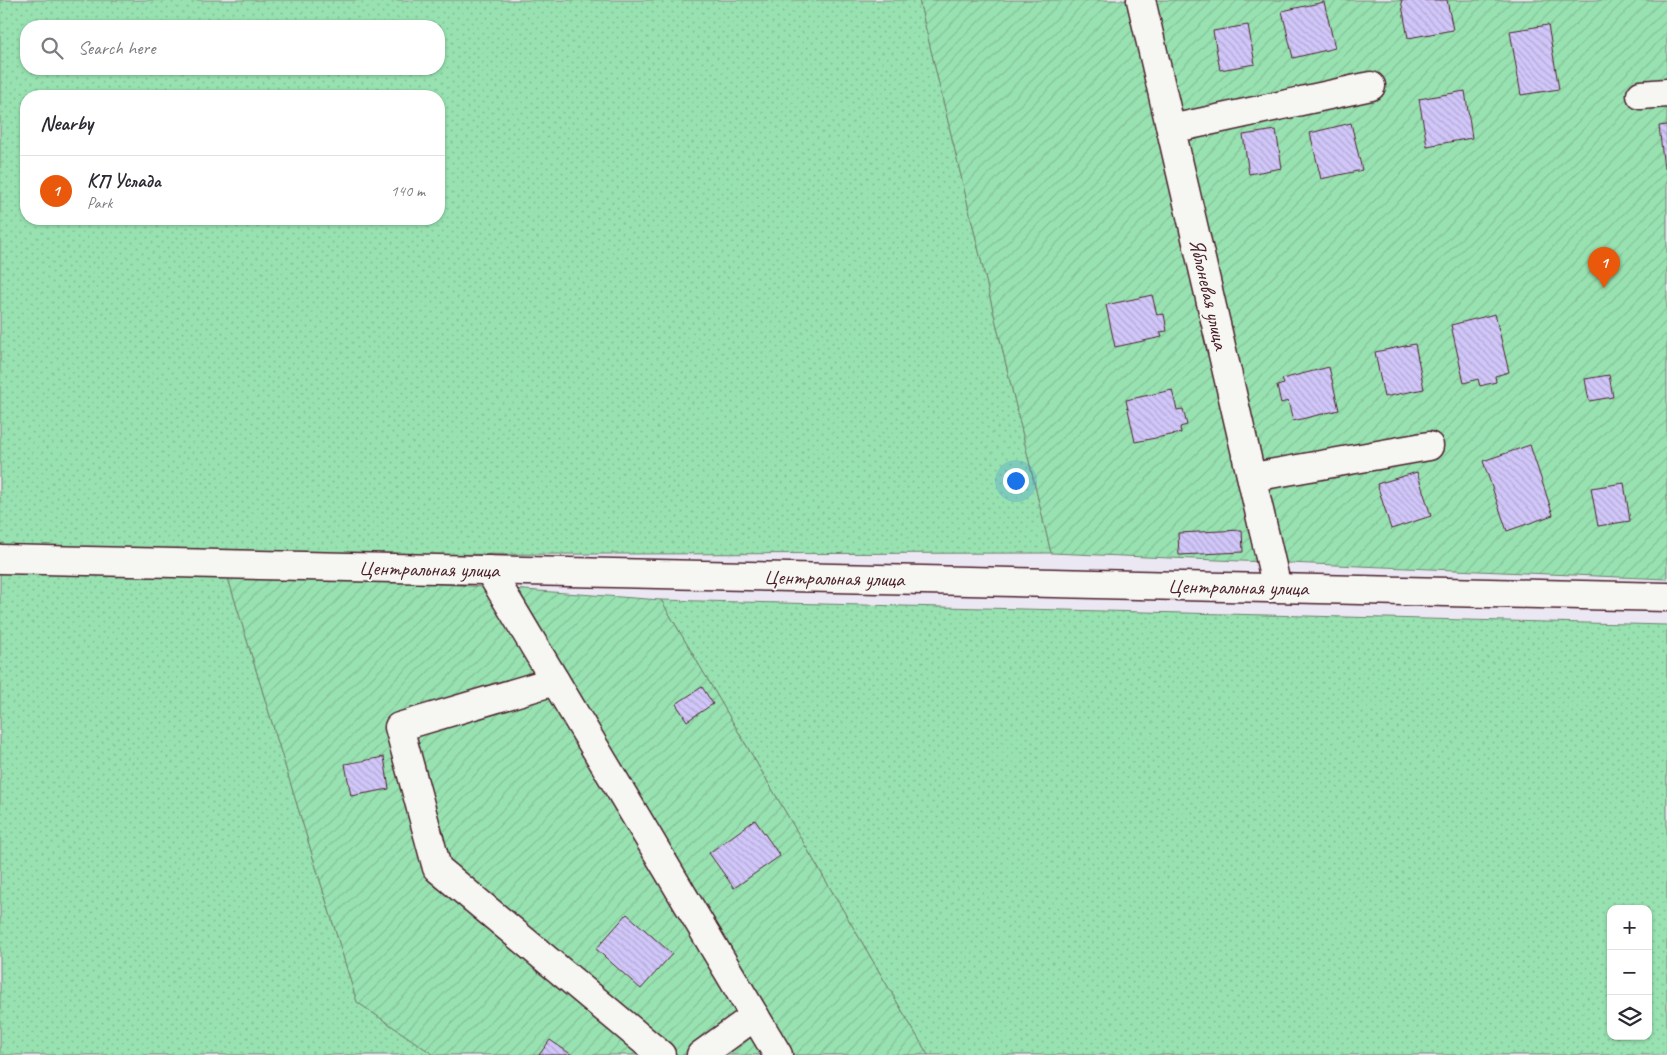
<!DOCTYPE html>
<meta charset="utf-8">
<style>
body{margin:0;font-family:Caveat,sans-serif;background:#f2f2f3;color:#2b2b33}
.controls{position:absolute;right:15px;bottom:15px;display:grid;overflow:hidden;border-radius:10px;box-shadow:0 1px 4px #0004}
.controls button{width:45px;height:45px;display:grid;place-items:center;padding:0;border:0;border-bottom:1px solid #e1e1e2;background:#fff;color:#2b2b33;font:25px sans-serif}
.you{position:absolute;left:1015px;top:480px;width:18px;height:18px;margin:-12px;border:4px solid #fff;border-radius:50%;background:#1a73e8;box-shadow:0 0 0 8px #1a73e833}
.badge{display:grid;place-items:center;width:32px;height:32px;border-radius:50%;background:#ea580c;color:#fff;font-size:16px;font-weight:700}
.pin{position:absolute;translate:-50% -41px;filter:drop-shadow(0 1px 2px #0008)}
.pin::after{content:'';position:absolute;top:26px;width:18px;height:15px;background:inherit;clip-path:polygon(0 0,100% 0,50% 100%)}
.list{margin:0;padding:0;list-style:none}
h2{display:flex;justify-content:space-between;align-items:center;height:65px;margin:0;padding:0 20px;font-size:21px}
h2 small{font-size:16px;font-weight:400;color:#7c7c81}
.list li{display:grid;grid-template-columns:32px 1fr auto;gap:15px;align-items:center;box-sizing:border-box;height:70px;padding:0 20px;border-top:1px solid #e1e1e2}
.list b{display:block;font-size:19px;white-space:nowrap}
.list p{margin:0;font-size:16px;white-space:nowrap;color:#7c7c81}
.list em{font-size:16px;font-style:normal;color:#7c7c81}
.icon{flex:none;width:28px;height:28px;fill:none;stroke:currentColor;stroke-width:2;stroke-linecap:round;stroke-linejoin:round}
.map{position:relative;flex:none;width:1667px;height:1055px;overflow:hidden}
.search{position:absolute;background:#fff;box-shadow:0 1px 4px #0004;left:20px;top:20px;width:425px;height:55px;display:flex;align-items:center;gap:12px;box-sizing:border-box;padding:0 18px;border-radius:20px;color:#7c7c81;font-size:19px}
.panel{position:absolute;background:#fff;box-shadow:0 1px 4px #0004;left:20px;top:90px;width:425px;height:135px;border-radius:20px}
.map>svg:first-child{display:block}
.grass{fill:url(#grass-dots);stroke:#71806e;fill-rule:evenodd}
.garden{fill:url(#garden-furrows);stroke:#71806e}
.building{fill:url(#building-back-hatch);stroke:#4a1f2b}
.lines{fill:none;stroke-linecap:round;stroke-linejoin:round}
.minor-casing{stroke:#4a1f2b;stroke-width:31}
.minor{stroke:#f6f6f2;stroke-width:28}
.labels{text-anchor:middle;stroke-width:4;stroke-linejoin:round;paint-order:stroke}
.street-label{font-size:21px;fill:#4a1f2b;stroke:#f6f6f2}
</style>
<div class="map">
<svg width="1667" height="1055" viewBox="0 0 1667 1055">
<defs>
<pattern id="grass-dots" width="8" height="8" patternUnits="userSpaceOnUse" patternTransform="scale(1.25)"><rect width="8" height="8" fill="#98e2b1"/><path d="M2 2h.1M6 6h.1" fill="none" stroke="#84c198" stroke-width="1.8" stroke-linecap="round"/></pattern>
<pattern id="garden-furrows" width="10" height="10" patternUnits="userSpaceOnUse" patternTransform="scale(1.25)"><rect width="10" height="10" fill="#98e2b1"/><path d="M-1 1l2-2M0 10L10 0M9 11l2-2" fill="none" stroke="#84c198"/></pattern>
<pattern id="building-back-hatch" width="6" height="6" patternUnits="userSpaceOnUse" patternTransform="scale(1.25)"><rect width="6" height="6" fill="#d0c6f8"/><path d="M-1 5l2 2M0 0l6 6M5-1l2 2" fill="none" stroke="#b4aad5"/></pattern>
</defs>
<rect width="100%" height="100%" fill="#ebe8f4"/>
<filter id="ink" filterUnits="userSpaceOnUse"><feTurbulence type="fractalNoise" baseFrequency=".02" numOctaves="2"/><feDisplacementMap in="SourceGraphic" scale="10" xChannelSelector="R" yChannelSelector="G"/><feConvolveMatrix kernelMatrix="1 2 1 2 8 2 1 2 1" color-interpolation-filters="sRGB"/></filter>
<g filter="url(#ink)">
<g class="grass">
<path d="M 0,0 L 919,0 L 1051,553 L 192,555 L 0,551 ZM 26,26 L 439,26 L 439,69 L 26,69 ZM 26,96 L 439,96 L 439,219 L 26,219 Z"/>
<path d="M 0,564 L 225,568 L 357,1002 L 434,1055 L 0,1055 Z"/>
<path d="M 661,600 L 1667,625 L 1667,1055 L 928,1055 ZM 1611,909 L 1648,909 L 1648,1036 L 1611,1036 Z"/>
</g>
<g class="garden">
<path d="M 919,0 L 1667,0 L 1667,579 L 1051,553 Z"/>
<path d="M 225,568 L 661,600 L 928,1055 L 434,1055 L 357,1002 Z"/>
</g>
<g class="building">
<path d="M 1401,0 L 1447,0 L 1453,30 L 1408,38 Z"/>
<path d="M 1324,2 L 1335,48 L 1293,58 L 1282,11 Z"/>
<path d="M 1248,25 L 1255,64 L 1220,70 L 1213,31 Z"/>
<path d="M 1548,25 L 1559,89 L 1521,95 L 1510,31 Z"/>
<path d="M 1465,91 L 1472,138 L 1427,146 L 1419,99 Z"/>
<path d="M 1351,123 L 1362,170 L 1321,179 L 1310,133 Z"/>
<path d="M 1667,125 L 1667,168 L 1664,168 L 1659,126 Z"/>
<path d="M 1276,130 L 1282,168 L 1249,174 L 1243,135 Z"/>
<path d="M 1152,295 L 1157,315 L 1164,314 L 1167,331 L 1160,332 L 1162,337 L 1115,347 L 1106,305 Z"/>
<path d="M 1495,314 L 1509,372 L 1495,376 L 1496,382 L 1480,386 L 1478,379 L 1464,383 L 1451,325 Z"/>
<path d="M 1415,344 L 1424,389 L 1384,397 L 1375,352 Z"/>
<path d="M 1329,367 L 1339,410 L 1293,421 L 1288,401 L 1281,403 L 1277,386 L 1284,384 L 1282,379 Z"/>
<path d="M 1609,375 L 1613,397 L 1589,401 L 1585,379 Z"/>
<path d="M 1172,390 L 1177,410 L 1183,409 L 1187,425 L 1180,427 L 1181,433 L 1135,442 L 1126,400 Z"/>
<path d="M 1530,445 L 1553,515 L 1507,531 L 1483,461 Z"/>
<path d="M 1417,472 L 1431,516 L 1391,529 L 1377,484 Z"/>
<path d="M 1624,483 L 1630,521 L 1598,526 L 1591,488 Z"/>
<path d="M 1242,530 L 1243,552 L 1179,555 L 1178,533 Z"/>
<path d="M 702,687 L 713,704 L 687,721 L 676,704 Z"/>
<path d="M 384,757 L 389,789 L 351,796 L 345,764 Z"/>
<path d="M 755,820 L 780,856 L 734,888 L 709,853 Z"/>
<path d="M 627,914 L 672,954 L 641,989 L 596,949 Z"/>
<path d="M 550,1040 L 572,1055 L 539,1055 Z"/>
</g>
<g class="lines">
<g class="minor-casing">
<g id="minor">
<path d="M 1141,0 L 1277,588"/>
<path d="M 1641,95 L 1667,93"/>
<path d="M 1171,129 L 1371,86"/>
<path d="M 1253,477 L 1429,446"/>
<path d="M 0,559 L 1667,597"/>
<path d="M 489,570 L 778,1055"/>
<path d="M 555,681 L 399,727 L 437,868 L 661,1055"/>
<path d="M 701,1055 L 755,1016"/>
</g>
</g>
<use href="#minor" class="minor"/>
</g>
</g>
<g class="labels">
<g class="street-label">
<text transform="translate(1209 294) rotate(77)" y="7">Яблоневая улица</text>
<text transform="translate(429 569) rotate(1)" y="7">Центральная улица</text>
<text transform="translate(834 578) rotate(1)" y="7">Центральная улица</text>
<text transform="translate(1238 587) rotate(1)" y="7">Центральная улица</text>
</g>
</g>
</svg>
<div class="controls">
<button>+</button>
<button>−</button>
<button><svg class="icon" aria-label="layers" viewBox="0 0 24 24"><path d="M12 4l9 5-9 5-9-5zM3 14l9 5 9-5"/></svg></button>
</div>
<div class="you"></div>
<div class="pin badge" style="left:1604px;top:288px">1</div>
<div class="search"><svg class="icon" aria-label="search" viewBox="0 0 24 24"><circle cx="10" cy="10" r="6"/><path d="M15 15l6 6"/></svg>Search here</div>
<section class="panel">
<h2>Nearby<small></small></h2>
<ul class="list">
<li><span class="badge">1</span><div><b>КП Услада</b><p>Park</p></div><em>140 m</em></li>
</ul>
</section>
</div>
